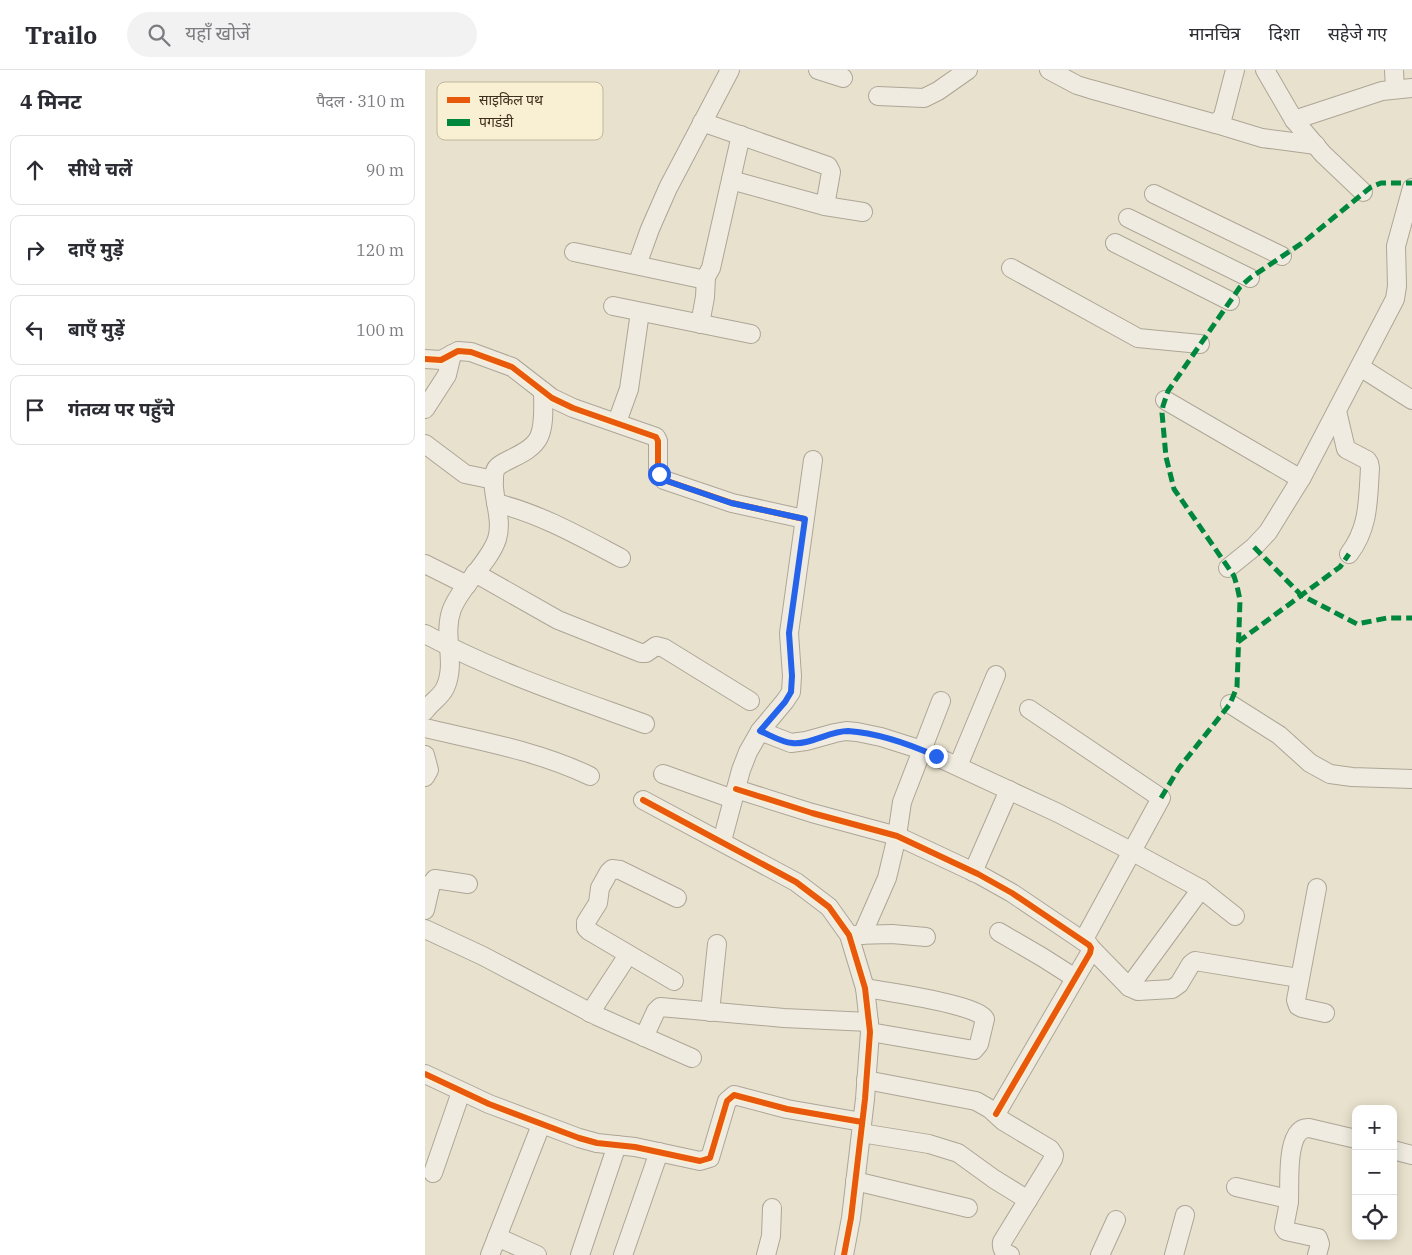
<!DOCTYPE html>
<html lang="hi">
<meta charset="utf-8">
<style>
body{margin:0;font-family:"IBM Plex Serif","Noto Sans Devanagari",serif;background:#f2f2f3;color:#2b2b33}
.controls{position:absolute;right:15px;bottom:15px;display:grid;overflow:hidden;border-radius:10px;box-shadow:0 2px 12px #0003}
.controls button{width:45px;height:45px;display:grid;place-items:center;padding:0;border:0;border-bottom:1px solid #e1e1e2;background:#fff;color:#2b2b33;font:25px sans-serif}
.stop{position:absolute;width:15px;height:15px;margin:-11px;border:4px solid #2563eb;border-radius:50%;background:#fff}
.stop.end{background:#2563eb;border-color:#fff;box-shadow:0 1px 5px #0008}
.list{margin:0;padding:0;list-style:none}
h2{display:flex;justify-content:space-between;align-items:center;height:65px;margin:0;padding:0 20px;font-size:21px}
h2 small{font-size:16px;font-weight:400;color:#7c7c81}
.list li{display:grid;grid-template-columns:32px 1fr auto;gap:15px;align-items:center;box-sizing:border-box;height:70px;margin:0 10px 10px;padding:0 10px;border:1px solid #e1e1e2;border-radius:10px}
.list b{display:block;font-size:19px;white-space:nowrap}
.list em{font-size:16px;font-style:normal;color:#7c7c81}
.icon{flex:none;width:28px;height:28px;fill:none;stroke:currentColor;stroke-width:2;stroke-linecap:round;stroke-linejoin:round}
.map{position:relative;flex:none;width:987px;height:1185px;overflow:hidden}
header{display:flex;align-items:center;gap:30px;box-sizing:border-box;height:70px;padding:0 25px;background:#fff;border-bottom:1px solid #e1e1e2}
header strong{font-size:24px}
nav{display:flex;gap:28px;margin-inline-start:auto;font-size:18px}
.search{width:350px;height:45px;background:#f2f2f3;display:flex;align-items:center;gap:12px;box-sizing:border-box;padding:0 18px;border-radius:28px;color:#7c7c81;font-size:19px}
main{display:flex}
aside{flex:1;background:#fff}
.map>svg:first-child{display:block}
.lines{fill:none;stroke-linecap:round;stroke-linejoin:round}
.minor-casing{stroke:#ada697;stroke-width:20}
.minor{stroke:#efebe0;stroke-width:18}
.quiet{stroke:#00873e;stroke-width:5;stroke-dasharray:10 5;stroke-linecap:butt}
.cycleway-casing{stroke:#f9f0d3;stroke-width:9}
.cycleway{stroke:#e8590c;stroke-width:6}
.route{stroke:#2563eb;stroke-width:6}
.key{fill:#f9f0d3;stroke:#c1b69c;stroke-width:1}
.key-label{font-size:14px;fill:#3e2e1d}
</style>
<header>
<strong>Trailo</strong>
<div class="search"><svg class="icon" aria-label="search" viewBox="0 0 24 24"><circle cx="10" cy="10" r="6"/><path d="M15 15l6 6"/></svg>यहाँ खोजें</div>
<nav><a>मानचित्र</a><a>दिशा</a><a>सहेजे गए</a></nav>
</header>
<main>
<aside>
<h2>4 मिनट<small>पैदल · 310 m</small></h2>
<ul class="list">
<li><svg class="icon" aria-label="ahead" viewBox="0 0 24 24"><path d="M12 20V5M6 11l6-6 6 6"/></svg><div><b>सीधे चलें</b></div><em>90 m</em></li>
<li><svg class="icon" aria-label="right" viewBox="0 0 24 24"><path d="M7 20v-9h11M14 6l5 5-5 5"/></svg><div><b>दाएँ मुड़ें</b></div><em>120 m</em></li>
<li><svg class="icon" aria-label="left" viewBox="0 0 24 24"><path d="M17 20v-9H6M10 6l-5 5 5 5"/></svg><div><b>बाएँ मुड़ें</b></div><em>100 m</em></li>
<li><svg class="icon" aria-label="arrive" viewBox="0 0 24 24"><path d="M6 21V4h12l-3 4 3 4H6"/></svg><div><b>गंतव्य पर पहुँचे</b></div></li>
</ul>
</aside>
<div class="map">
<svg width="987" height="1185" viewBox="0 0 987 1185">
<rect width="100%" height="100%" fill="#e8e1cd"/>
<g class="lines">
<g class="minor-casing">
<g id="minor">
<path d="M 393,0 L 418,8"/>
<path d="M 624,0 L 652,15 L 665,19 L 791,54 L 798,46 L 810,0"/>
<path d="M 840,0 L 869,50 L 898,84 L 938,122"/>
<path d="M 969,0 L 970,19"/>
<path d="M 453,26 L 499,28 L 513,21 L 543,0"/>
<path d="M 869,50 L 957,21 L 987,18"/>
<path d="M 277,52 L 403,96 L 406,102 L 400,136"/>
<path d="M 791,54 L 837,68 L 891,75"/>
<path d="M 306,110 L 400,136 L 438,142"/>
<path d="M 729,124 L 857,186"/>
<path d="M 703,148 L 825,208"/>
<path d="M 690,173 L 805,231"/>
<path d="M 149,182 L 276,209 L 281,207 L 286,198 L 316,65"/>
<path d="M 212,195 L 225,159 L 243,118 L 305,0"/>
<path d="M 586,198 L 713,268 L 775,274"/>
<path d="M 188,236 L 326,264"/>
<path d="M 275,254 L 280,227 L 281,207"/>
<path d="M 0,289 L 16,290 L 33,281 L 46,282 L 87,297 L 127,328 L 148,338 L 231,367 L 233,371 L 233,402 L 239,410 L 307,433 L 379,449"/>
<path d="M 935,297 L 987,330"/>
<path d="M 740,330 L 876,409"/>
<path d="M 0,339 L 22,305 L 27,284"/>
<path d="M 912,341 L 921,379 L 942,390 L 944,393 L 945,398 C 943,430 944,458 924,484"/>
<path d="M 192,352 L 204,319 L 215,242"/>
<path d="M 0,374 L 40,404 L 69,410"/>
<path d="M 71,433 C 116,444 156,467 196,488"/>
<path d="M 0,494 L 42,515"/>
<path d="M 803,498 L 829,477 L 843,462 L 877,407 L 970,229 L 972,216 L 971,176 L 987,118"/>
<path d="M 50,503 L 133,550 L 216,583 L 221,583 L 231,576 L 239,578 L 325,631"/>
<path d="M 0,564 C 70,602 146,627 220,654"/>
<path d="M 805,634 L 854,665 L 885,693 L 905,704 L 927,707 L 987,709"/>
<path d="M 604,639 L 736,728 L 658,871"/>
<path d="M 0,641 C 6,632 16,627 20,618 C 32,593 17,565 27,539 C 37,514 64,493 72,469 C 79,447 64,421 70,401 C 73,390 105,386 114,367 C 120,354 118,335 118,321"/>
<path d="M 0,658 C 55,671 113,681 165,706"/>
<path d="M 335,661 L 366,673 L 381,671 L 410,663 L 421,661 L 432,662 L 456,667 L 497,680 L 633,743 L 706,781 L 776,819 L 810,846"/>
<path d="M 0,685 L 4,700 L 0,707"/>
<path d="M 533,696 L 571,605"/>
<path d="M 238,704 L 308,729"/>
<path d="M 311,719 L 387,743 L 472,766 L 553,804 L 587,823 L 664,875 L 666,878 L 665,883 L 571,1044"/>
<path d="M 218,730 L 371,812 L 404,837 L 424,865 L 440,918 L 445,962 L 440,1029 L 426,1148 L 419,1185"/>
<path d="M 297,771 L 316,700 L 323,682 L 335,661 L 360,631 L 366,622 L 367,606 L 364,563 L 388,390"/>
<path d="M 548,802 L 584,720"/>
<path d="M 892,818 L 871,930 L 873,936 L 877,938 L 900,943"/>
<path d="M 0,840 L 6,814 L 10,809 L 43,814"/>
<path d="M 0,859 L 58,886 L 172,946 L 267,988"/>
<path d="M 574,862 L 617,887 L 650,908"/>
<path d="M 429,865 L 467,864 L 501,867"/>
<path d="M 437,865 L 462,808 L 472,766 L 477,732 L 516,631"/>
<path d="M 666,878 L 704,917 L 713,921 L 747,919 L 754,914 L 766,894 L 770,891 L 874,908"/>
<path d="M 249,911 L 164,861 L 161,858 L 161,852 L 173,833 L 175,818 L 184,802 L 187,799 L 195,800 L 252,828"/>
<path d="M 704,917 L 776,819"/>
<path d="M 440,918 C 458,921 555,935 560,949 L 554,974 L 549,980 L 445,962"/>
<path d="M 285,942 L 292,874"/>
<path d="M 165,943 L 203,885"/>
<path d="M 219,967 L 231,941 L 235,937 L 359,948 L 444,952"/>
<path d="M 0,1004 L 64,1034 L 154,1068 L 172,1073 L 210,1077 L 275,1091 L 285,1088 L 302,1031 L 309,1025 L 362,1039 L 437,1052"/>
<path d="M 441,1010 L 551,1031 L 565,1039 L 578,1051 L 625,1079 L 629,1085 L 628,1089 L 577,1172 C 576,1179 579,1183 585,1185"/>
<path d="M 436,1063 L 504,1074 L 533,1083 L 569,1109 L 603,1130"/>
<path d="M 968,1080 L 987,1085"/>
<path d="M 8,1103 L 36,1022"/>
<path d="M 430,1111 L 543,1138"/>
<path d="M 811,1117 L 863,1129 L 864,1132 L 859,1158 L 861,1161 L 893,1168 L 895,1174 L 892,1185"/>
<path d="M 864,1130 C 865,1113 860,1057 884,1058 L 931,1069"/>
<path d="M 72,1167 L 112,1185"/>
<path d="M 65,1185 L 116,1055"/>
<path d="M 155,1185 L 192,1075"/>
<path d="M 198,1185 L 234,1082"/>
<path d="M 341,1185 L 346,1166 L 347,1138"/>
<path d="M 675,1185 L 691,1150"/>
<path d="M 749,1185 L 760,1145"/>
</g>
</g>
<use href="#minor" class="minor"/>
<g class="quiet">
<path d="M 829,477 L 876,525 L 932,554 L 962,548 L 987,548"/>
<path d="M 813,572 L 908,502 L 915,497 L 924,484"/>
<path d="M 736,728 L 754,698 L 805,634 L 812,617 L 815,530 L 812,516 L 809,506 L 749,419 L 741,387 L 737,343 L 738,336 L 743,321 L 815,217 L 825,208 L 880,171 L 946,117 L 956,113 L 987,113"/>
</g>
<g class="cycleway-casing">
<g id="cycleway">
<path d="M 0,289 L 16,290 L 33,281 L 46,282 L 87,297 L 127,328 L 148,338 L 231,367 L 233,371 L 233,402 L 239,410 L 307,433 L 379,449"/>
<path d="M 311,719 L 387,743 L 472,766 L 553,804 L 587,823 L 664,875 L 666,878 L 665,883 L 571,1044"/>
<path d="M 218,730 L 371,812 L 404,837 L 424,865 L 440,918 L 445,962 L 440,1029 L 426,1148 L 419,1185"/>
<path d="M 0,1004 L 64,1034 L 154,1068 L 172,1073 L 210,1077 L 275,1091 L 285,1088 L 302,1031 L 309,1025 L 362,1039 L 437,1052"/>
</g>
</g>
<use href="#cycleway" class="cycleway"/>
</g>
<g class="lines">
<path class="route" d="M 234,404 L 239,410 L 306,433 L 380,449 L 364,563 L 367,606 L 366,622 L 360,632 L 335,661 C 345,665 356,672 367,673 C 386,675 404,661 423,661 C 452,663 484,674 511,686"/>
</g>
<rect x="12" y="12" width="166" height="58" rx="8" class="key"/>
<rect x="22" y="27" width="23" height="6" fill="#e8590c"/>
<rect x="22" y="49" width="23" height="7" fill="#00873e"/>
<g class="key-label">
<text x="54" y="35">साइकिल पथ</text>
<text x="54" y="57">पगडंडी</text>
</g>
</svg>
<div class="controls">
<button>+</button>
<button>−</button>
<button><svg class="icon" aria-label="locate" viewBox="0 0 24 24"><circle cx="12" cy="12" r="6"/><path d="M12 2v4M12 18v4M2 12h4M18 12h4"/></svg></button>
</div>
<div class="stop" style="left:234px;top:404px"></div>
<div class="stop end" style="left:511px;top:686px"></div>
</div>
</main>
